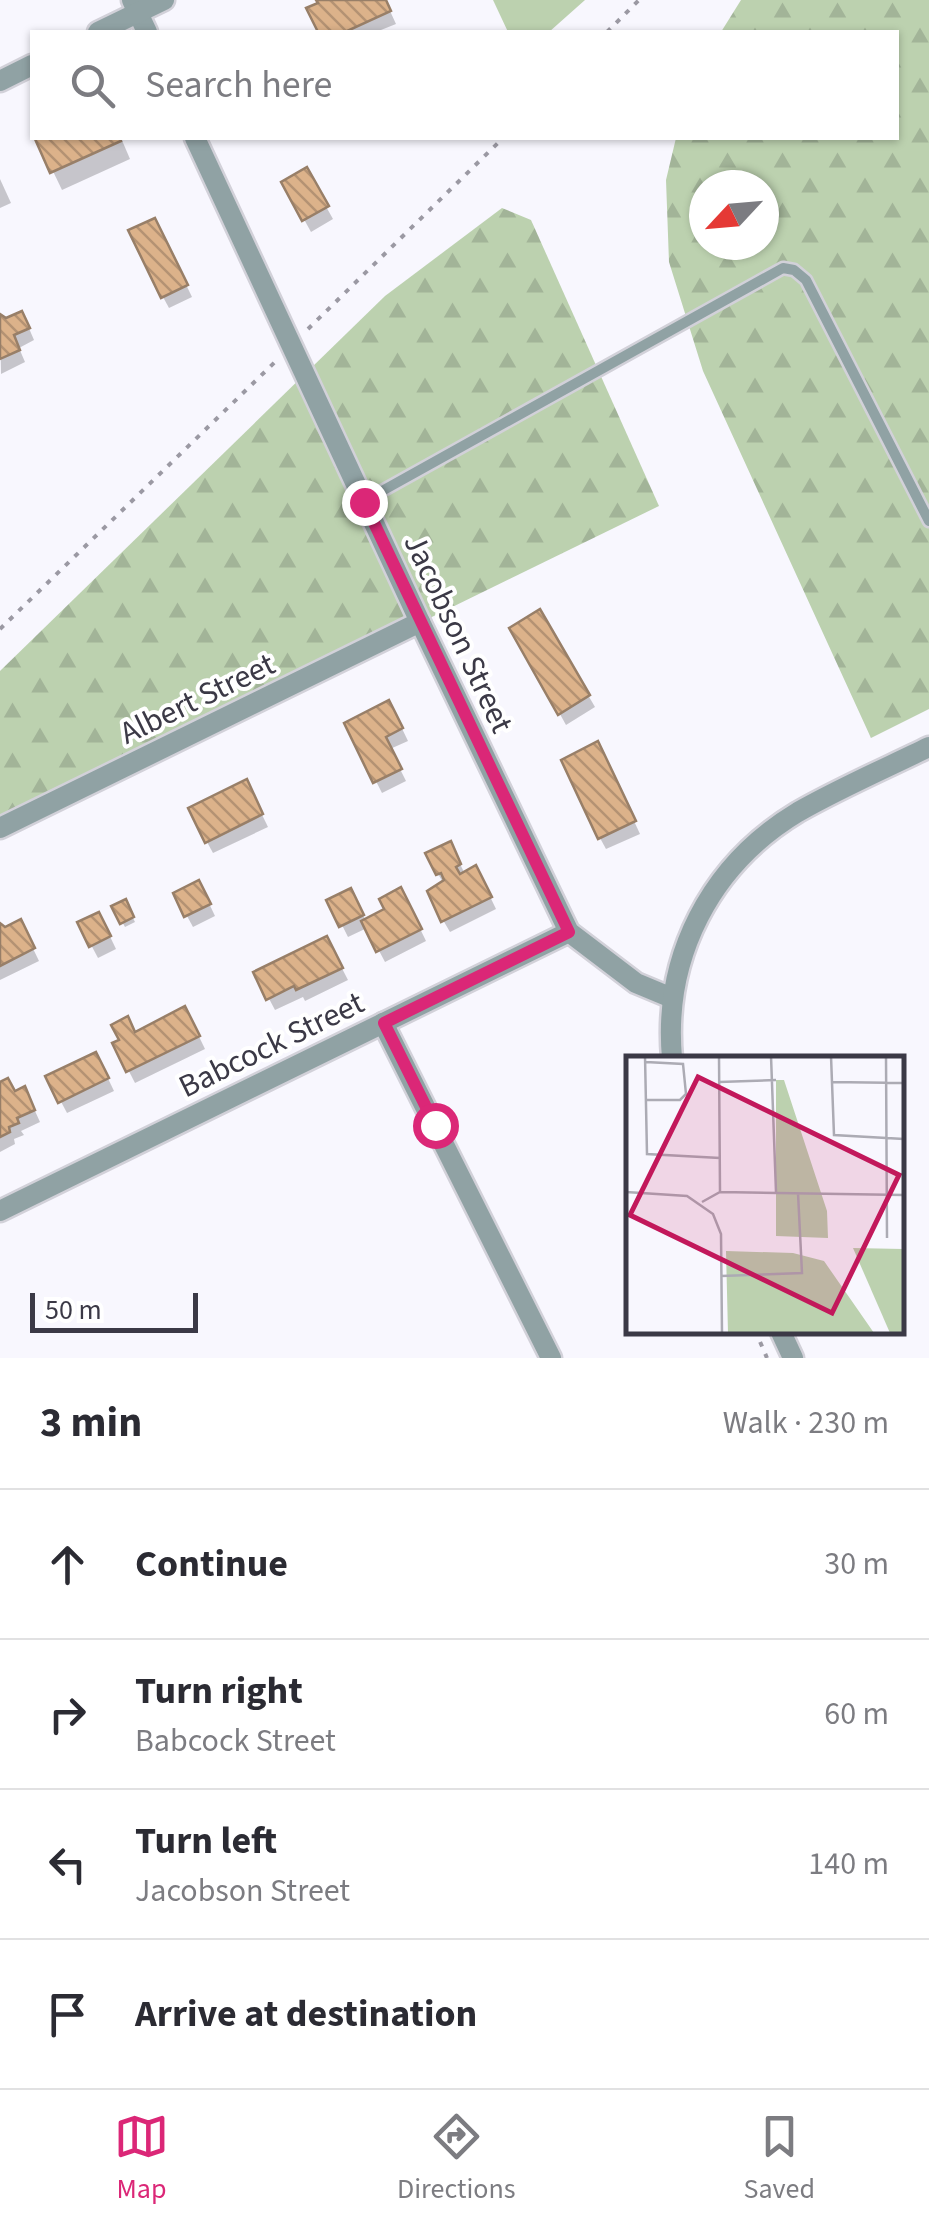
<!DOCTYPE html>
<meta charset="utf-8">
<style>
body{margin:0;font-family:"Source Sans 3",sans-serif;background:#f2f2f3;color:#2b2b33}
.compass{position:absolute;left:689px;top:170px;width:90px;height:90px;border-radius:50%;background:#fff;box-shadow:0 2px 8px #0004;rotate:244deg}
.scale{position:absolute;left:30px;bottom:25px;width:168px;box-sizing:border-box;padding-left:10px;border:5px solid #3b3946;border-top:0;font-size:28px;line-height:35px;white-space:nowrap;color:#3b3946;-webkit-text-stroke:8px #fff;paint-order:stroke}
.stop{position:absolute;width:30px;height:30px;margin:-22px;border:8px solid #db2777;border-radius:50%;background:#fff}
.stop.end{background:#db2777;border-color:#fff;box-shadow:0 2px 10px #0008}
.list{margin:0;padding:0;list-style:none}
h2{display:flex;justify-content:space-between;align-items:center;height:130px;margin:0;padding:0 40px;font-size:42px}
h2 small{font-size:32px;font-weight:400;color:#7c7c81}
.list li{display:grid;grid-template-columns:65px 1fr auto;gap:30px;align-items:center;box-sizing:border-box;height:150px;padding:0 40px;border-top:2px solid #e1e1e2}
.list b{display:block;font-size:38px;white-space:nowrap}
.list p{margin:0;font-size:32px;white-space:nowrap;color:#7c7c81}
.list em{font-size:32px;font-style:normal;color:#7c7c81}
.icon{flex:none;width:55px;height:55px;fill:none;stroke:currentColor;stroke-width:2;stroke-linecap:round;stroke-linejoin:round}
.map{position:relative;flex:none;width:929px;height:1358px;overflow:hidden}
.search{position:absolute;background:#fff;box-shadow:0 2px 8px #0004;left:30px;right:30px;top:30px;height:110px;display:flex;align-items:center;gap:25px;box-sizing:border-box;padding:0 35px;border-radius:0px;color:#7c7c81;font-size:38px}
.sheet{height:730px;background:#fff}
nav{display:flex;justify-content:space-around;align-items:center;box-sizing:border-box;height:140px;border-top:2px solid #e1e1e2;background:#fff;font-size:28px;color:#7c7c81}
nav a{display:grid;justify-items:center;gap:5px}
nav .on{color:#db2777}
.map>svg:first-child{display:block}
.forest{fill:url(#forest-firs);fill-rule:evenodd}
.green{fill:#bcd1af}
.shadow{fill:#0003}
.building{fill:url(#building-back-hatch);stroke:#987f68;stroke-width:2.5}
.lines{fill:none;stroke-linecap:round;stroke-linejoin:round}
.service-casing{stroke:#d2d1d9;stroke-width:15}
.minor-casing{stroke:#d2d1d9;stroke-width:25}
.path{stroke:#9b99a3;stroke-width:4;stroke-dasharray:5 8;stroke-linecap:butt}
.service{stroke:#90a2a4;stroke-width:10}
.minor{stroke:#90a2a4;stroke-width:20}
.route{stroke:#db2777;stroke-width:12}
.labels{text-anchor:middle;stroke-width:8;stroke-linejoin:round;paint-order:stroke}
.street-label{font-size:32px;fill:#3b3946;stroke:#fff}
.inset-road{fill:none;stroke:#acabb4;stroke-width:2.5}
.view{fill:#c2185b;fill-opacity:0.15;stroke:#c2185b;stroke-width:5}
.inset-edge{fill:none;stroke:#3b3946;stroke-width:5}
</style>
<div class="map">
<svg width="929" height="1358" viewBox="0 0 929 1358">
<defs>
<pattern id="forest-firs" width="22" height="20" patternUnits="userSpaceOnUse" patternTransform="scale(2.5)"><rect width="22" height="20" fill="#bcd1af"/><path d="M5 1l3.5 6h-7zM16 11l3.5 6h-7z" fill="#a2b498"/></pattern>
<pattern id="building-back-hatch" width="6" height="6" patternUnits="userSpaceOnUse" patternTransform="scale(2.5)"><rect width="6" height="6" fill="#dcb28a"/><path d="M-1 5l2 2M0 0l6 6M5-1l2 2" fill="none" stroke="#b49273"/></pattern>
</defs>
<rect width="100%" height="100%" fill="#f8f7fe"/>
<g class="forest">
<path d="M 741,0 L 929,0 L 929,709 L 871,738 L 703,371 L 669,262 L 666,180 L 676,138 L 896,138 L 896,32 L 721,32 ZM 704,185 L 764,185 L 764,245 L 704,245 Z"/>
<path d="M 502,208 L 531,220 L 659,506 L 0,828 L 0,671 L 385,296 Z"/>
</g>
<path class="green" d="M 493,0 L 585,0 L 549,32 L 508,32 Z"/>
<g class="shadow">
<path d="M 319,0 L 385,0 L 396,24 L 376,32 L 321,32 L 309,9 L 321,4 Z"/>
<path d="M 44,138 L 121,138 L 130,159 L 62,190 L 38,140 Z"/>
<path d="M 306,171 L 333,219 L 311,232 L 284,183 Z"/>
<path d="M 0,179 L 11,203 L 0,208 Z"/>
<path d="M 161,233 L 192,297 L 169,308 L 163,297 Z"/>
<path d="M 0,317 L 28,326 L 34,340 L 19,348 L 25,362 L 1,374 Z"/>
<path d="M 540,613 L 595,707 L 566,725 L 513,629 Z"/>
<path d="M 395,714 L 408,741 L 390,749 L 406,781 L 382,793 L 347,724 Z"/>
<path d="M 604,756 L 640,834 L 606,849 L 600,838 Z"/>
<path d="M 252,794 L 268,827 L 213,853 L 207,842 Z"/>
<path d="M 456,856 L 465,874 L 482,880 L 496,909 L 450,932 L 443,920 L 444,884 L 438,874 Z"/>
<path d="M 205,895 L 215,916 L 193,927 L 187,916 Z"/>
<path d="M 125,902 L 135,922 L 125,927 L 114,907 Z"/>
<path d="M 407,902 L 426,941 L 385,962 L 367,928 L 348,937 L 342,925 L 357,903 L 366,921 Z"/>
<path d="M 80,924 L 105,926 L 116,949 L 98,958 Z"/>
<path d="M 0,926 L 5,931 L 26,934 L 39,961 L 0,980 Z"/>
<path d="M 333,951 L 348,980 L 305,1001 L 303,997 L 275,1010 L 256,974 Z"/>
<path d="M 191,1020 L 205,1049 L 135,1083 L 115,1044 L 135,1034 Z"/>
<path d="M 102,1066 L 114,1091 L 67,1113 L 48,1077 Z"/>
<path d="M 0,1085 L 30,1100 L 40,1122 L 21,1131 L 24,1135 L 14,1139 L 15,1144 L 0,1152 Z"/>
</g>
<g class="building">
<path d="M 316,0 L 386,0 L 391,11 L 345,32 L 318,32 L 306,8 L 318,3 Z"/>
<path d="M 38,138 L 120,138 L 121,141 L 50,173 L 35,139 Z"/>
<path d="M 307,167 L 329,206 L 302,221 L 281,182 Z"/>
<path d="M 155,218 L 188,285 L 161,298 L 128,230 Z"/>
<path d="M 22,311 L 30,328 L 14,335 L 20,350 L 0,359 L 0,314 L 6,318 Z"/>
<path d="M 540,609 L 590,695 L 558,715 L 509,628 Z"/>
<path d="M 389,700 L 403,728 L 386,737 L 402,769 L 373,783 L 344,723 Z"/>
<path d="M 598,741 L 636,821 L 598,839 L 561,760 Z"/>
<path d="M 247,779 L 263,814 L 205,843 L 188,808 Z"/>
<path d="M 451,841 L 461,864 L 456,867 L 460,874 L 476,865 L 492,897 L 441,922 L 427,891 L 444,880 L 441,873 L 436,875 L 425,853 Z"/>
<path d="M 199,880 L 211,904 L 184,917 L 173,893 Z"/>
<path d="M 401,887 L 422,929 L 376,952 L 361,921 L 384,909 L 379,899 Z"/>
<path d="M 351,888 L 364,915 L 339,927 L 326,900 Z"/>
<path d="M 126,899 L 134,917 L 120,924 L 111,906 Z"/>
<path d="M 99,912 L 111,936 L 89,947 L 77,922 Z"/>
<path d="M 21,919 L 35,948 L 0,966 L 0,923 L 5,927 Z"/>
<path d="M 327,936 L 343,968 L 296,990 L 294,986 L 266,1000 L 253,972 Z"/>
<path d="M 185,1006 L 200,1036 L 126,1072 L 112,1043 L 119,1040 L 111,1025 L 128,1016 L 135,1032 Z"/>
<path d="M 96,1052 L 109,1078 L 58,1103 L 45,1076 Z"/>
<path d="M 8,1078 L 15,1091 L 25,1086 L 35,1110 L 17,1118 L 19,1123 L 9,1127 L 10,1132 L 0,1137 L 0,1082 Z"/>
</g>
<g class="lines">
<g class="service-casing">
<path id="service" d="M 364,501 L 783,268 L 794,270 L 806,280 L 929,521"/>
</g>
<g class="minor-casing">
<g id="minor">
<path d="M 132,0 L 147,32"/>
<path d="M 98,32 L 164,0"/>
<path d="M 0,81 L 32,65"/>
<path d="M 195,138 L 420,622 L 569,932 L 636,983 L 672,998"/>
<path d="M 0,828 L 420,622"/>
<path d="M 383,1023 L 551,1358"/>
<path d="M 672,1058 C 663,957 710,865 798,812 C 840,788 886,768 929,747"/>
<path d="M 0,1211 L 569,932"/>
<path d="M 780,1330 L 793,1358"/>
</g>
</g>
<g class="path">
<path d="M 607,32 L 639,0"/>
<path d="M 308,329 L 503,138"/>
<path d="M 0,629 L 276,361"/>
<path d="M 755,1330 L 767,1358"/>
</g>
<use href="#service" class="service"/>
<use href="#minor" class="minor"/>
</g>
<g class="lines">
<path class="route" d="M 364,502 L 569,932 L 384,1023 L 435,1125"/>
</g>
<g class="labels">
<g class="street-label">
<text transform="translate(459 633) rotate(65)" y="11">Jacobson Street</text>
<text transform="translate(197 698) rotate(-26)" y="11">Albert Street</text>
<text transform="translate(271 1044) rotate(-26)" y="11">Babcock Street</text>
</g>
</g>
<g transform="translate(626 1056)">
<rect width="278" height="278" fill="#f8f7fe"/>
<path d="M 150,24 L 158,24 L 201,155 L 202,182 L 150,180 ZM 100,195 L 167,197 L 198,205 L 248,277 L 102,277 Z" fill="#bcd1af"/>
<path d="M 227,192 L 277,193 L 277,277 L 264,277 Z" fill="#bcd1af"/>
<path class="inset-road" d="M 19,0 L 21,98 L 94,102M 93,0 L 94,136M 145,0 L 150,136M 205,0 L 208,79 L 278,83M 260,0 L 261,182M 93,26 L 150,24M 205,26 L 278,27M 19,44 L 54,44 L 60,38 L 57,8 L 20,6M 0,136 L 61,140 L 87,158 L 95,178 L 96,277M 76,146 L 94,136 L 278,139M 95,220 L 176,217 L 172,137"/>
<path class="view" d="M 72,21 L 273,119 L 206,257 L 4,159 Z"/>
<rect width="278" height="278" class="inset-edge"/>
</g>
</svg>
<svg class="compass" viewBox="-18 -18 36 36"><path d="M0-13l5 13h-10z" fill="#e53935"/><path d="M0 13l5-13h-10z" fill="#7c7c81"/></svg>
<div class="scale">50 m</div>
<div class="stop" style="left:435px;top:1125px"></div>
<div class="stop end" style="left:364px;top:502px"></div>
<div class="search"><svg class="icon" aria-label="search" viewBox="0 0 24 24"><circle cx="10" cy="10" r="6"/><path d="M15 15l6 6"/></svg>Search here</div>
</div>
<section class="sheet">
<h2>3 min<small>Walk · 230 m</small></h2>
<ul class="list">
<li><svg class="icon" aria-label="ahead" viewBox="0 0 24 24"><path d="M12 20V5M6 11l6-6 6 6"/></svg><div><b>Continue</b></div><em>30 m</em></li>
<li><svg class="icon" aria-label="right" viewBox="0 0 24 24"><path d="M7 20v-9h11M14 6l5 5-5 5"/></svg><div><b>Turn right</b><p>Babcock Street</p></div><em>60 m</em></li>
<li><svg class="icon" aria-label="left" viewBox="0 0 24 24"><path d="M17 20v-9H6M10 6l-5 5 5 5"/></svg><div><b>Turn left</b><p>Jacobson Street</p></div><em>140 m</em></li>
<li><svg class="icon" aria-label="arrive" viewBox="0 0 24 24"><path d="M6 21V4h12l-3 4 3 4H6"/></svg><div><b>Arrive at destination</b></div></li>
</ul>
</section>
<nav>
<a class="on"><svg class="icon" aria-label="map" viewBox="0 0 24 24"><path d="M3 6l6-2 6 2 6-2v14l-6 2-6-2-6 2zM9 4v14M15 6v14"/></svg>Map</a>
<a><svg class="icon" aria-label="directions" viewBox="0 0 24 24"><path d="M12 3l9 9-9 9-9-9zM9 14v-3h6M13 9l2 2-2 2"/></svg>Directions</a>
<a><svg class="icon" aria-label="saved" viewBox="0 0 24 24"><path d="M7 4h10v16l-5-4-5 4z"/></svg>Saved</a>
</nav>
